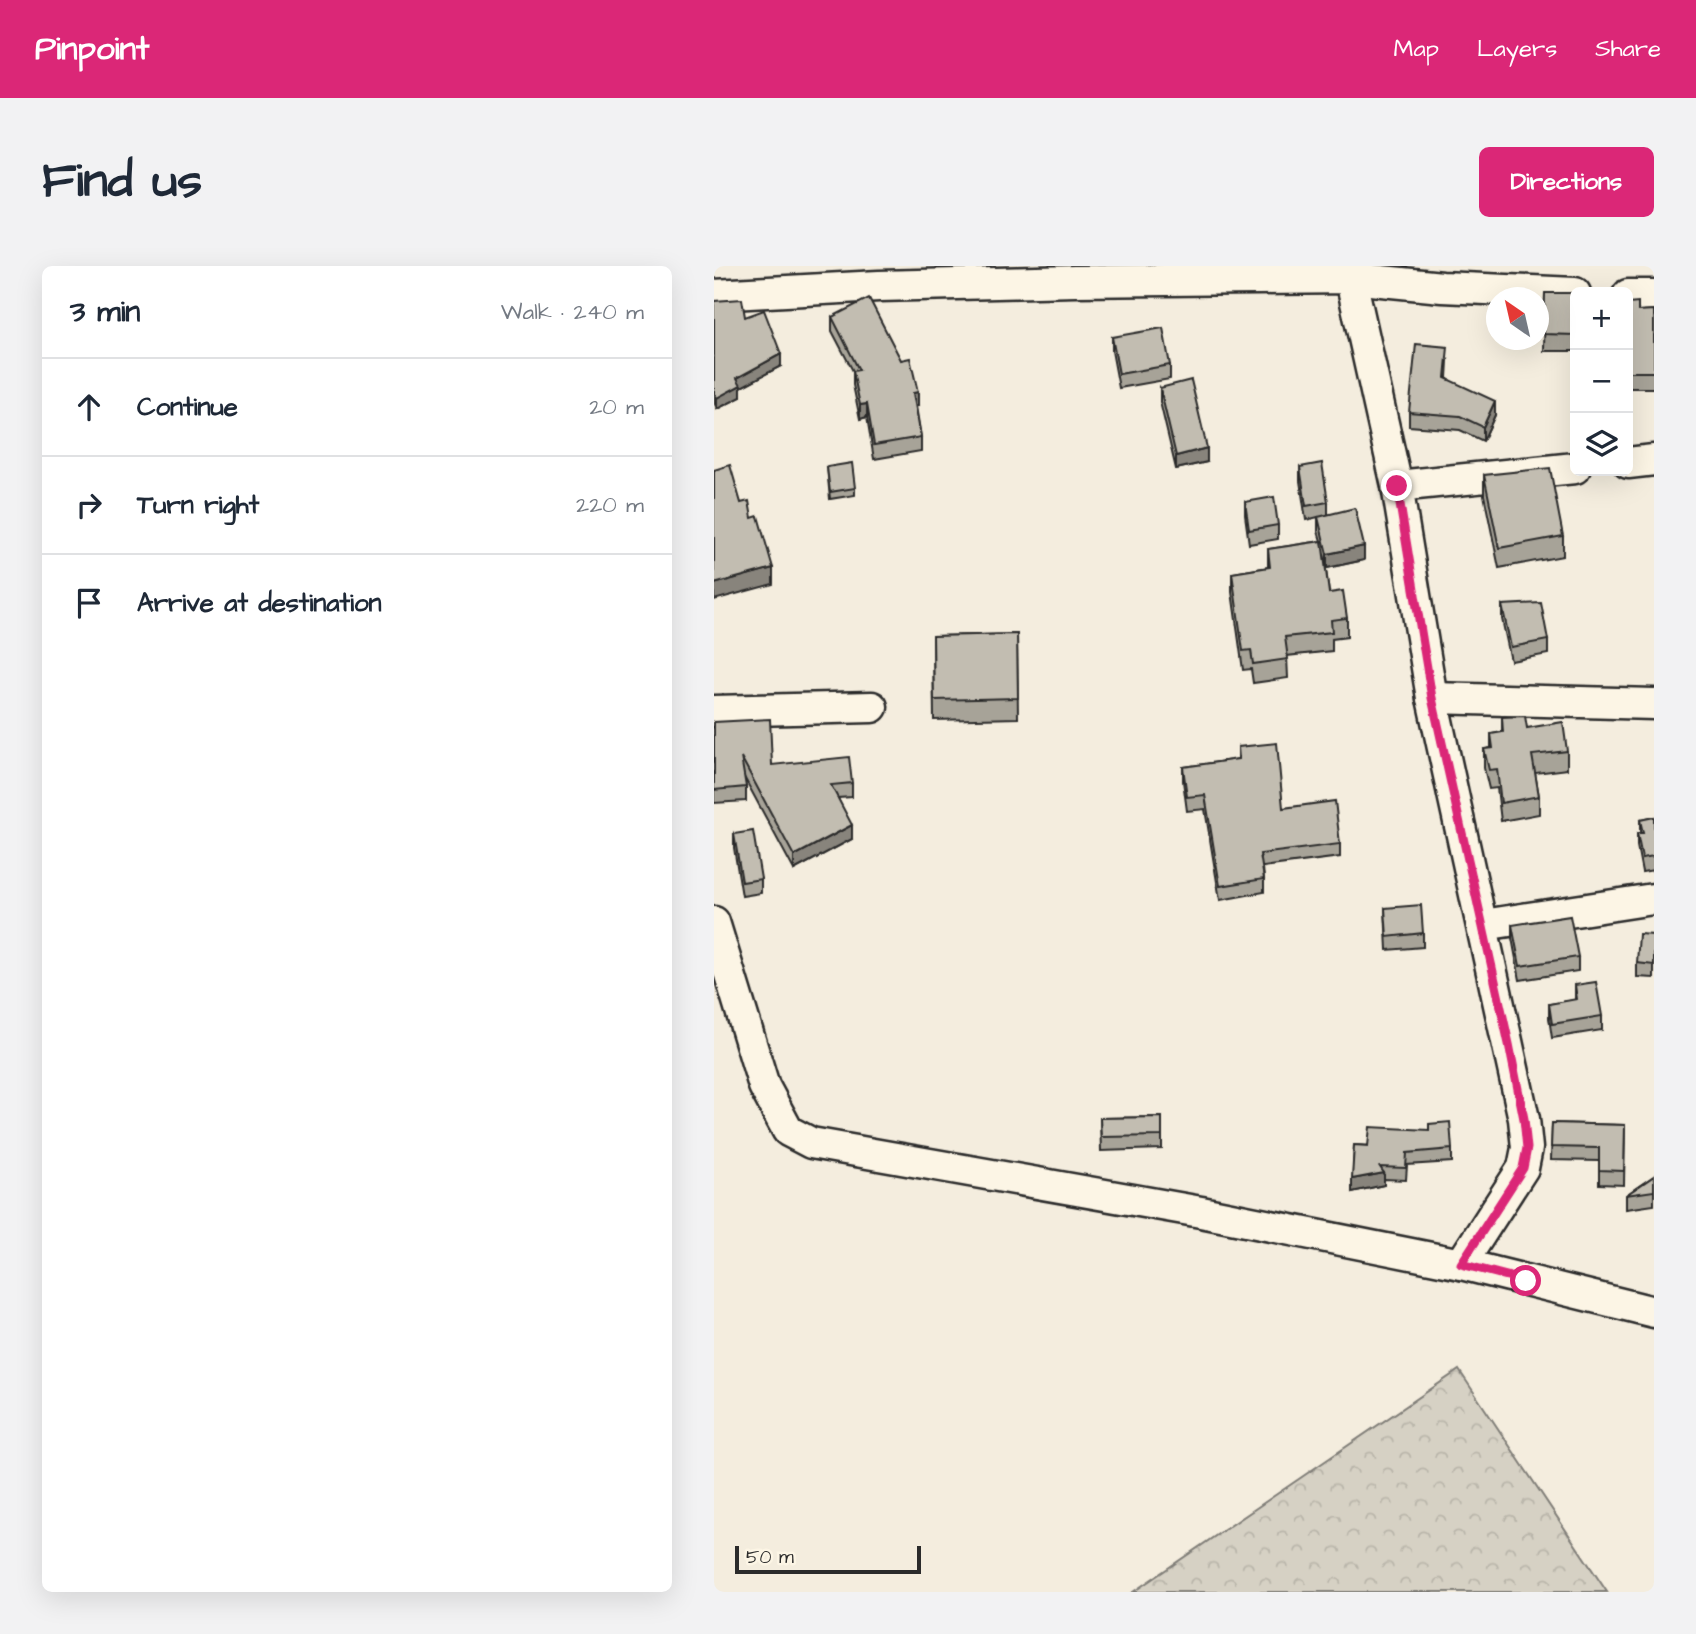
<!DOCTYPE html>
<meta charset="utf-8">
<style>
body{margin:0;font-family:"Architects Daughter",sans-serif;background:#f2f2f3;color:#1f2937}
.controls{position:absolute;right:21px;top:21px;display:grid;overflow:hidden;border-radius:10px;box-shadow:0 7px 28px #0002}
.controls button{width:63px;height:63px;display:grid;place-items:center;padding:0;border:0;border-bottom:2px solid #e0e1e3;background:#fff;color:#1f2937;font:35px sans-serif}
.compass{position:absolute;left:772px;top:21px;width:63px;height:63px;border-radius:50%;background:#fff;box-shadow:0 7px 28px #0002;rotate:326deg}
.scale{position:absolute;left:21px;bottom:18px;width:186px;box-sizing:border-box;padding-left:7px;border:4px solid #2b2b2b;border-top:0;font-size:19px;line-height:24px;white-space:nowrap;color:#2b2b2b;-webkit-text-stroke:5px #fcf5e5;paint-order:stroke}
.stop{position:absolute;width:21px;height:21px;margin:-16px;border:5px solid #db2777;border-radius:50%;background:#fff}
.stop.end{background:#db2777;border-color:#fff;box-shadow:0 2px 7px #0008}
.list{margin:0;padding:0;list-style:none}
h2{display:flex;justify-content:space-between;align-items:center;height:91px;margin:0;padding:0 28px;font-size:30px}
h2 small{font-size:23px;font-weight:400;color:#747a83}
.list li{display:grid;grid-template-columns:46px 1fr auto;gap:21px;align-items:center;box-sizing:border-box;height:98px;padding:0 28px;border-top:2px solid #e0e1e3}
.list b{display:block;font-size:26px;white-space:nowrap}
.list em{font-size:23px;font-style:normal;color:#747a83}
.icon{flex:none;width:38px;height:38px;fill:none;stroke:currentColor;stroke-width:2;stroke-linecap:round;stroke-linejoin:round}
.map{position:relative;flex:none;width:940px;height:1326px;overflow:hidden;border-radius:10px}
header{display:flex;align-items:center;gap:42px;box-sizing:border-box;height:98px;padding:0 35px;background:#db2777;color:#fff}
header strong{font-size:33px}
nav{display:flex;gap:38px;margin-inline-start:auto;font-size:24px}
.intro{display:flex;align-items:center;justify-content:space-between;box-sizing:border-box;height:168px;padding:0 42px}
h1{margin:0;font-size:49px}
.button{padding:18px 32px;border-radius:10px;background:#db2777;color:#fff;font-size:24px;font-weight:700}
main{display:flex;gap:42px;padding:0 42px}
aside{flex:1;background:#fff;border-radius:10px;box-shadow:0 7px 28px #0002}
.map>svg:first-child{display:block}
.forest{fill:url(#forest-crowns);stroke:#807e78;stroke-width:2}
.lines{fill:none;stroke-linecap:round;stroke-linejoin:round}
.minor-casing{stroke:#2b2b2b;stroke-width:35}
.minor{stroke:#fcf5e5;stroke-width:30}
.wall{fill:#a7a398;stroke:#2b2b2b;stroke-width:2}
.shaded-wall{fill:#88847c;stroke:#2b2b2b;stroke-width:2}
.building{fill:#c2bdb1;stroke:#2b2b2b;stroke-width:2}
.route{stroke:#db2777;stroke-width:9}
</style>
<header>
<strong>Pinpoint</strong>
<nav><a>Map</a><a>Layers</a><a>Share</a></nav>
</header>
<div class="intro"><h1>Find us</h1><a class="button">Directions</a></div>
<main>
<aside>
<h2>3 min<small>Walk · 240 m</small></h2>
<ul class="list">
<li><svg class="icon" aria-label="ahead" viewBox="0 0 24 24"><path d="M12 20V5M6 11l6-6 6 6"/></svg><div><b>Continue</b></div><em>20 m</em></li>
<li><svg class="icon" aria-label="right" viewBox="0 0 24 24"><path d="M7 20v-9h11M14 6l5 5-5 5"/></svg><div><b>Turn right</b></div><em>220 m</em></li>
<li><svg class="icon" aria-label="arrive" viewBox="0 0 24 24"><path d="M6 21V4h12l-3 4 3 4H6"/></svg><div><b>Arrive at destination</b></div></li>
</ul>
</aside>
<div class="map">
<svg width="940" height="1326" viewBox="0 0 940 1326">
<defs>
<pattern id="forest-crowns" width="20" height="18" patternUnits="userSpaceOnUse" patternTransform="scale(1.75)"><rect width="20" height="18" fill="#d6d1c4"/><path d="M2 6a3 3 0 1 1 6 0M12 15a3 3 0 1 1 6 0" fill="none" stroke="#b8b4a9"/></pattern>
</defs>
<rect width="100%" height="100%" fill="#f4edde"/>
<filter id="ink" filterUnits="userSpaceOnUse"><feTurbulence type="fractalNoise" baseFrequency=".0143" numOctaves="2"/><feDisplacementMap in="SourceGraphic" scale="14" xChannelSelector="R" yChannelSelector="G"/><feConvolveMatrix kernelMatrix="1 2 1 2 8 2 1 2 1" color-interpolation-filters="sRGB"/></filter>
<g filter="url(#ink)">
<path class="forest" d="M 745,1104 L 893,1326 L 419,1326 Z"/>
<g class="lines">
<g class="minor-casing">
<g id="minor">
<path d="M 634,0 L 683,220 L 718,432 L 810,853 L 813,882 L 809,902 L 747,998"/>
<path d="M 0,29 L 165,20 L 361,15 L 637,12 L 728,21 L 861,27"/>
<path d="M 914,29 L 940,29"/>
<path d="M 914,197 L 940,194"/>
<path d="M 683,220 L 861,202"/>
<path d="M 718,432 L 940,438"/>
<path d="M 0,445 L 158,441"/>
<path d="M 0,656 L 50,820 L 74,865 L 97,877 L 487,946 L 747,998 L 940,1046"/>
<path d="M 769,659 L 939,633"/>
</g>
</g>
<use href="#minor" class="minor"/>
</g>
<g class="wall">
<path d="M 831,27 L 861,27 L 861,85 L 830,85 Z"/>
<path d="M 0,35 L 31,51 L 67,100 L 27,121 L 27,131 L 3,143 L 1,138 Z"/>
<path d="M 914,37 L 924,45 L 940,44 L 940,122 L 914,122 Z"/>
<path d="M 118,51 L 204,140 L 202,140 L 207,171 L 207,185 L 160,193 L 153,151 L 146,153 L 139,119 L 139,105 L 118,65 Z"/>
<path d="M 398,71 L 456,99 L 456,113 L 405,122 L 398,85 Z"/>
<path d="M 734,95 L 733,112 L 781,149 L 769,175 L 746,164 L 695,160 L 695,146 Z"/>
<path d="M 446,122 L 493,196 L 462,203 L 446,136 Z"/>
<path d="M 113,201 L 141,222 L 141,229 L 116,233 Z"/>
<path d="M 586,201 L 614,236 L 614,249 L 650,294 L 613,302 L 610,288 L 615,327 L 633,352 L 633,371 L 618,373 L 618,385 L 573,390 L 574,412 L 539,417 L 537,403 L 529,404 L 518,326 L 518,307 L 554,301 L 554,283 L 607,275 L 604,265 L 604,251 L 592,254 L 586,215 Z"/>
<path d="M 770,209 L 849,270 L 849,290 L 785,302 L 770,229 Z"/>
<path d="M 531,236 L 564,259 L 564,273 L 535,278 L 531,249 Z"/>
<path d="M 788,339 L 834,374 L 834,388 L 797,395 L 788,353 Z"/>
<path d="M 303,368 L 304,452 L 220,454 L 219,370 Z"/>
<path d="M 788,451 L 813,462 L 853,485 L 853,503 L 821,507 L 825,530 L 825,548 L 787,555 L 783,522 L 775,523 L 770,502 L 770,483 L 777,482 L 777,468 L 788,466 Z"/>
<path d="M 0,456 L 58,499 L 138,517 L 138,531 L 124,532 L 138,573 L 80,604 L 30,511 L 32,521 L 32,535 L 0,537 Z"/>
<path d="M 524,481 L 569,542 L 626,578 L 626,591 L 549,601 L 550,613 L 550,626 L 506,634 L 491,543 L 473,545 L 469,515 L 469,501 L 524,493 Z"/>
<path d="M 940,551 L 940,604 L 928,606 L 923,580 L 923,567 L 926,567 L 926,554 Z"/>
<path d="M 20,568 L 47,613 L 47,627 L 28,630 L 20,582 Z"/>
<path d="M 671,642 L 709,667 L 709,681 L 673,684 Z"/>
<path d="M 798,659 L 864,691 L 864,705 L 806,714 L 798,672 Z"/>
<path d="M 940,669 L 940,712 L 923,711 L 923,697 Z"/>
<path d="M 861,719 L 888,750 L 888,764 L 838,772 L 835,752 L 835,738 L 861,734 Z"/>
<path d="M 448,851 L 448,883 L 387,885 L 386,852 Z"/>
<path d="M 838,857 L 911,859 L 910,919 L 885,918 L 885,895 L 837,894 Z"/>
<path d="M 640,879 L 738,883 L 738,896 L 693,899 L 692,914 L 670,913 L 670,919 L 638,926 Z"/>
<path d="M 940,910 L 940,939 L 912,943 L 912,929 Z"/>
</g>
<g class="shaded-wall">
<path d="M 67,88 L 67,100 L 27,121 L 27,131 L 3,143 L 3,132 L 23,112 Z"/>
<path d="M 204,126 L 204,140 L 199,141 L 199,127 Z"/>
<path d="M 781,135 L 781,149 L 769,175 L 769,161 Z"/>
<path d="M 153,138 L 153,151 L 146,153 L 146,139 Z"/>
<path d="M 493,182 L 493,196 L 462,203 L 462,190 Z"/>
<path d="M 650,280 L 650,294 L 613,302 L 613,288 Z"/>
<path d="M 59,302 L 59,318 L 0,334 L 0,318 Z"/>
<path d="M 138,559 L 138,573 L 80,604 L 80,590 Z"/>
<path d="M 670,907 L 670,919 L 638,926 L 638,913 Z"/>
</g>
<g class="building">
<path d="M 831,27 L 861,27 L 861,69 L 830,68 Z"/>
<path d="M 155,32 L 187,94 L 196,92 L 204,126 L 199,127 L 207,171 L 160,179 L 153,138 L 146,139 L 139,105 L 145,104 L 118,51 Z"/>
<path d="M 28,33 L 31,51 L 50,44 L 67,88 L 23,112 L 27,119 L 3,132 L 0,127 L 0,35 Z"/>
<path d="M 924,36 L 924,45 L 940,44 L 940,106 L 914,106 L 914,37 Z"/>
<path d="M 449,62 L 456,99 L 405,108 L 398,71 Z"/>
<path d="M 702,78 L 734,81 L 731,112 L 781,135 L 769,161 L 746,150 L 695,146 Z"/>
<path d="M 477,114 L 493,182 L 462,190 L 446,122 Z"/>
<path d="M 138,197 L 141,222 L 116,226 L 113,201 Z"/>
<path d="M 608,197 L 614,236 L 592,240 L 586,201 Z"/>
<path d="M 16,199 L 27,237 L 35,235 L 38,252 L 44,250 L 59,302 L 0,318 L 0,204 Z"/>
<path d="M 836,202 L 849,270 L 785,282 L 770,209 Z"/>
<path d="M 560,231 L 564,259 L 535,264 L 531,236 Z"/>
<path d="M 641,242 L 650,280 L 613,288 L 604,251 Z"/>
<path d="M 608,275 L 615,327 L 629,325 L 633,352 L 617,354 L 618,366 L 571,371 L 574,393 L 539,398 L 537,384 L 529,385 L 518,307 L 556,301 L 554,283 Z"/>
<path d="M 827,337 L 834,374 L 797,381 L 788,339 Z"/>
<path d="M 303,368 L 304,432 L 220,434 L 219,370 Z"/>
<path d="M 811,450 L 813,462 L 849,456 L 853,485 L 818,489 L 825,530 L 787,537 L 783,503 L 775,504 L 770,483 L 779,482 L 777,468 L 789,466 L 788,451 Z"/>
<path d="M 56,453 L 58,499 L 135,491 L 138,517 L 117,519 L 138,559 L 80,590 L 27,491 L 32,521 L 0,524 L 0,456 Z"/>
<path d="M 563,477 L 569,542 L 621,535 L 626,578 L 546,588 L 550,613 L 506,620 L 491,529 L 473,531 L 469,501 L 525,493 L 524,481 Z"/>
<path d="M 940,551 L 940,590 L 928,592 L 923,567 L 929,567 L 926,554 Z"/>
<path d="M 39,565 L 47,613 L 28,616 L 20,568 Z"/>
<path d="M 707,639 L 709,667 L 673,671 L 671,642 Z"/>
<path d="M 856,650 L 864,691 L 806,700 L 798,659 Z"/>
<path d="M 925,668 L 940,669 L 940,699 L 923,697 Z"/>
<path d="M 882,716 L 888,750 L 838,758 L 835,738 L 863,733 L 861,719 Z"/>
<path d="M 448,851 L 448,870 L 387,871 L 386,852 Z"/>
<path d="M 736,856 L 738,883 L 693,887 L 692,902 L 666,901 L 670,907 L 638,913 L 640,879 L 654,880 L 656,861 L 715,864 L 715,858 Z"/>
<path d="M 838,857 L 911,859 L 910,905 L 885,904 L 885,882 L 837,881 Z"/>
<path d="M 940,910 L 940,925 L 912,929 Z"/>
</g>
</g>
<g class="lines" filter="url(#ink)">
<path class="route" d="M 683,220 L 718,432 L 795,778 L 810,853 L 813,882 L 809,902 L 747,998 L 812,1015"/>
</g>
</svg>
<div class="controls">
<button>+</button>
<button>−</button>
<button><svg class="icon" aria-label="layers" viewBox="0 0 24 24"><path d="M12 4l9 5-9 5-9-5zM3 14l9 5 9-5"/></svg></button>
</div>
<svg class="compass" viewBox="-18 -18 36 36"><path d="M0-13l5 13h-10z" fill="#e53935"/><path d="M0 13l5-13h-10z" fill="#747a83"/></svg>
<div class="scale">50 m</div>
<div class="stop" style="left:812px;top:1015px"></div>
<div class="stop end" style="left:683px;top:220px"></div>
</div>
</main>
